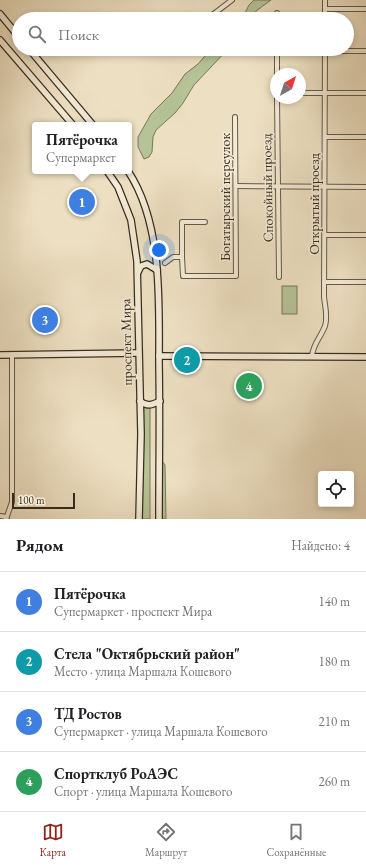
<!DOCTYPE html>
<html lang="ru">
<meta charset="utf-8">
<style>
body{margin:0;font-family:"EB Garamond",serif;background:#f6f6f6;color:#202124}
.controls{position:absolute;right:12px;bottom:12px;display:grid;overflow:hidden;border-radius:4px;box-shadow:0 2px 6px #0003}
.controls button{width:36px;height:36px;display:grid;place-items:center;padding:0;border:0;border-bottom:1px solid #e0e0e0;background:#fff;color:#202124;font:20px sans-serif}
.compass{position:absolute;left:270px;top:68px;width:36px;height:36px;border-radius:50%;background:#fff;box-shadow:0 2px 6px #0003;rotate:39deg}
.scale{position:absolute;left:12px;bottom:10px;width:63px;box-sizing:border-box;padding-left:4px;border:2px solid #392c1b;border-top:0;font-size:11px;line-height:14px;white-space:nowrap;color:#392c1b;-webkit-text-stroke:3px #f3ebd7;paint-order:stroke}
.you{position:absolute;left:159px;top:250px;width:14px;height:14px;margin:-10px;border:3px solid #fff;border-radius:50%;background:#1a73e8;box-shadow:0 0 0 6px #1a73e833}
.badge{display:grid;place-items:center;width:26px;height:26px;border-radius:50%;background:#8f2418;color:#fff;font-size:13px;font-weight:700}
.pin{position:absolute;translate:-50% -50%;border:2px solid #fff;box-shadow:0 1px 4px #0006}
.popup{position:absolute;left:32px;top:122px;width:100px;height:52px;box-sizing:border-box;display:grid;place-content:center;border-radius:4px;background:#fff;filter:drop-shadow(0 1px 3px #0005);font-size:13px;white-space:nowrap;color:#757577}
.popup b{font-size:15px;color:#202124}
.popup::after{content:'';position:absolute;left:50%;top:100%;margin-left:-8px;border:8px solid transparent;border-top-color:#fff}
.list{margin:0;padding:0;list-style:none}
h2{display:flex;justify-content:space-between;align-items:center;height:52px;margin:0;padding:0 16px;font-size:17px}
h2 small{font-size:13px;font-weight:400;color:#757577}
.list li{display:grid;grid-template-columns:26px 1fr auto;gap:12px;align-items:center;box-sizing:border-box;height:60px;padding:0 16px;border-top:1px solid #e0e0e0}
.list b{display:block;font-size:15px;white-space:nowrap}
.list p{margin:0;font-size:13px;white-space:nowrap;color:#757577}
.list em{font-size:13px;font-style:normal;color:#757577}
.icon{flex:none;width:22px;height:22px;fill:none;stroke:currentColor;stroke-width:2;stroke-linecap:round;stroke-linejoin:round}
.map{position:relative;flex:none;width:366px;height:519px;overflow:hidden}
.search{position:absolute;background:#fff;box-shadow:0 2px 6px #0003;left:12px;right:12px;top:12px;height:44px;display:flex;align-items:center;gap:10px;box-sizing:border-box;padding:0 14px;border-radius:22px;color:#757577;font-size:15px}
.sheet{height:292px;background:#fff}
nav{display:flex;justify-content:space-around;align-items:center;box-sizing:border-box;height:56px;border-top:1px solid #e0e0e0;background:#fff;font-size:11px;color:#757577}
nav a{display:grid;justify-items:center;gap:2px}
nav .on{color:#8f2418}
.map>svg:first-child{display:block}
.green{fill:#b5c396;stroke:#777858}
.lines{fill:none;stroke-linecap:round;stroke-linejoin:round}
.street-casing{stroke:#665945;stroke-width:6}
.secondary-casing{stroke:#392c1b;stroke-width:8}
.street{stroke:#f3ebd7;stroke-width:4}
.secondary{stroke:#f3ebd7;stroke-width:5.5}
.labels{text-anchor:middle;stroke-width:3;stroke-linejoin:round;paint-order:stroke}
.street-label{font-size:14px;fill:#392c1b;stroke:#f3ebd7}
</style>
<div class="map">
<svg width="366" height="519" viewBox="0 0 366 519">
<rect width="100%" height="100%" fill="#ede0c2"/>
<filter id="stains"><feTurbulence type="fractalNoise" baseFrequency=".005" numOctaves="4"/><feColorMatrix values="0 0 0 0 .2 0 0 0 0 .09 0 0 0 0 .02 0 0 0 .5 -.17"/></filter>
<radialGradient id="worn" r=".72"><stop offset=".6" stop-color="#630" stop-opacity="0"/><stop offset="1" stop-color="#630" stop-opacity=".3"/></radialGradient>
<g class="green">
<path d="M 254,0 L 271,0 L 256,11 L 252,19 L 242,19 L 249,5 Z"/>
<path d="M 211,49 L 228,49 L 194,85 L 183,103 L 175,113 L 156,130 L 153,137 L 152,152 L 149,157 L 144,159 L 138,147 L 138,137 L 151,114 L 172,93 L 185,74 L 198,64 Z"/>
<rect x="282" y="286" width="15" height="28"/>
<path d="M 142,406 L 147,408 L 150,407 L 150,519 L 142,519 Z"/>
<path d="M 160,458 L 165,465 L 166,519 L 159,519 Z"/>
</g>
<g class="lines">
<g class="street-casing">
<g id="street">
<path d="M 325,9 L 366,9"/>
<path d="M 277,13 L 277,19"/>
<path d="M 207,19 L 232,0"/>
<path d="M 325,19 L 325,0"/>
<path d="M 277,49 L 277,74"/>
<path d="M 325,51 L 366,51"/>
<path d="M 300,93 L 366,93"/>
<path d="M 277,98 L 279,277"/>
<path d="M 325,137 L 366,137"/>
<path d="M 236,186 L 366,187"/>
<path d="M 325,235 L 366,235"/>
<path d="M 182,257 L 183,276 L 236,276 L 235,117"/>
<path d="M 165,263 L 173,257 L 182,257 L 182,222 L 205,222"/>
<path d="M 324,282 L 366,282"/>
<path d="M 312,356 C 313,344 321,337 325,326 C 328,317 325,306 324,297 L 325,49"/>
<path d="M 0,516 L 7,517"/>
<path d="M 6,519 L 12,502 L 12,355"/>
</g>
</g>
<g class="secondary-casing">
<g id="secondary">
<path d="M 0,14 L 19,37"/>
<path d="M 0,40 L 73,125"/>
<path d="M 29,49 L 93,125"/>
<path d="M 107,171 L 118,187 L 131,220 L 137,261 L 141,434 L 139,519"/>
<path d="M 128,171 C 163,224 159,302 159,364 C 160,415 159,467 159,519"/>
<path d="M 138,272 L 141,266 L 147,264 L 157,270"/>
<path d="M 0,355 L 138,353"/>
<path d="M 159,356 L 366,357"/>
<path d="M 140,401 C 147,407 152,405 160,401"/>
</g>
</g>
<use href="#street" class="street"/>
<use href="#secondary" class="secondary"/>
</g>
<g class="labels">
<g class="street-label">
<text transform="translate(267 188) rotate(-91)" y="5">Спокойный проезд</text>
<text transform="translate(225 197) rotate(-90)" y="5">Богатырский переулок</text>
<text transform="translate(314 204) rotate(-90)" y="5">Открытый проезд</text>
<text transform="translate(126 342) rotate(-91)" y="5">проспект Мира</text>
</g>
</g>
<rect width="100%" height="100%" filter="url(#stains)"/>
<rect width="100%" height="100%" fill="url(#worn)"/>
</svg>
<div class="controls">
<button><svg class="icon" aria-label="locate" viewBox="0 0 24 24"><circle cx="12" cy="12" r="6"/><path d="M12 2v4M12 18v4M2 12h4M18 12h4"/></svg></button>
</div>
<svg class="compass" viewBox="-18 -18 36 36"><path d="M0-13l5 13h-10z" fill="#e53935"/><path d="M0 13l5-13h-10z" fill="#757577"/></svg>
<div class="scale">100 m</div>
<div class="you"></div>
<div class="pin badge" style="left:82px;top:202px;background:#3f7fe0">1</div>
<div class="popup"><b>Пятёрочка</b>Супермаркет</div>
<div class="pin badge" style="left:187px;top:360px;background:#0f9aa8">2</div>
<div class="pin badge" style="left:45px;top:320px;background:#3f7fe0">3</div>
<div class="pin badge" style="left:249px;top:386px;background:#2e9e5b">4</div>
<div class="search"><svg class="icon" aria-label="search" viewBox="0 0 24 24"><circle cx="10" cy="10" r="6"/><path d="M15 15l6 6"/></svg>Поиск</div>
</div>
<section class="sheet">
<h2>Рядом<small>Найдено: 4</small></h2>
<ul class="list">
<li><span class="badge" style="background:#3f7fe0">1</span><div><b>Пятёрочка</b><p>Супермаркет · проспект Мира</p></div><em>140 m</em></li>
<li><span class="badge" style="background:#0f9aa8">2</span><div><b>Стела &quot;Октябрьский район&quot;</b><p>Место · улица Маршала Кошевого</p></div><em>180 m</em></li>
<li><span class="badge" style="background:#3f7fe0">3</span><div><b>ТД Ростов</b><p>Супермаркет · улица Маршала Кошевого</p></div><em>210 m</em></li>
<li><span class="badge" style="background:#2e9e5b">4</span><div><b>Спортклуб РоАЭС</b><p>Спорт · улица Маршала Кошевого</p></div><em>260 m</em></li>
</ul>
</section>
<nav>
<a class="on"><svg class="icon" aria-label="map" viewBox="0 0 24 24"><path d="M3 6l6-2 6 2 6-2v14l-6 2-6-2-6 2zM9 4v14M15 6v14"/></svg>Карта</a>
<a><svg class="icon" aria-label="directions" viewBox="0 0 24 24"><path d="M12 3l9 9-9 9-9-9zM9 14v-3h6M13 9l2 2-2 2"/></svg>Маршрут</a>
<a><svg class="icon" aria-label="saved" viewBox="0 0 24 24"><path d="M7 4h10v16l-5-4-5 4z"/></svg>Сохранённые</a>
</nav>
